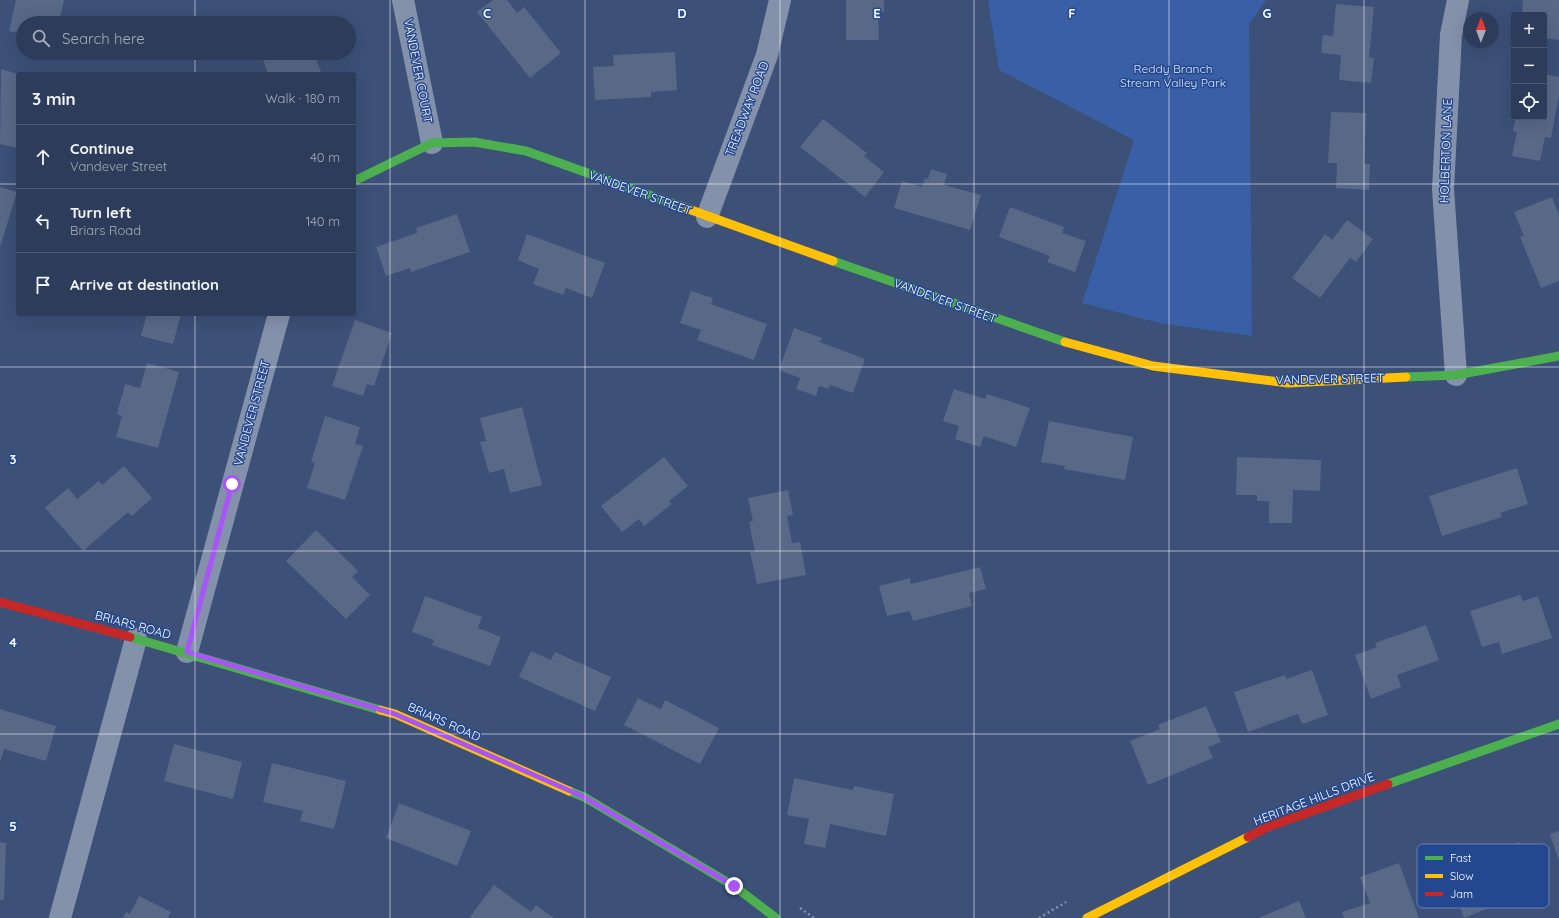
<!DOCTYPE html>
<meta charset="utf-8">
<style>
body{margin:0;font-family:Quicksand,sans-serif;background:#354360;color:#f1f3f6}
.controls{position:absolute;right:12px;top:12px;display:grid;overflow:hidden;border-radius:4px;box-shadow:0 4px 16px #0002}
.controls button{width:36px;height:36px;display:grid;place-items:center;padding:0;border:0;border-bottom:1px solid #485670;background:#2d3c5a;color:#f1f3f6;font:20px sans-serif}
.compass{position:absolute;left:1463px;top:12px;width:36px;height:36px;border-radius:50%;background:#2d3c5a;box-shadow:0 4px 16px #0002;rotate:1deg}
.stop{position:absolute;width:12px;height:12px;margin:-9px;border:3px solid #a855f7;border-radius:50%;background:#fff}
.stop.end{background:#a855f7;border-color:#fff;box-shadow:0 1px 4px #0008}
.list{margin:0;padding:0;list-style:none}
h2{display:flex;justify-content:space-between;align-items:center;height:52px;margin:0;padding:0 16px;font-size:17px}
h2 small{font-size:13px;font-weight:400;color:#a7adbb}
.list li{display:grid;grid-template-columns:26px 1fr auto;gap:12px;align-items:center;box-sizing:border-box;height:64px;padding:0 16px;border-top:1px solid #485670}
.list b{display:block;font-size:15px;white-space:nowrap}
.list p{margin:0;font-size:13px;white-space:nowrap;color:#a7adbb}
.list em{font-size:13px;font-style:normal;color:#a7adbb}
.icon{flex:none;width:22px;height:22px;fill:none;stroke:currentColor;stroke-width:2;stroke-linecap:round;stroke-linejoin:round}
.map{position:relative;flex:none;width:1559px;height:918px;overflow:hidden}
.search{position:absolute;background:#2d3c5a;box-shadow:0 4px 16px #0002;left:16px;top:16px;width:340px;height:44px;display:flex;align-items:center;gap:10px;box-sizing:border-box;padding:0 14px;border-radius:22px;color:#a7adbb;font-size:15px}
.panel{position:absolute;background:#2d3c5a;box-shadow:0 4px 16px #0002;left:16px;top:72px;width:340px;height:244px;border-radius:4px}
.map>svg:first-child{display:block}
.green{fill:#395fa6}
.building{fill:#586887}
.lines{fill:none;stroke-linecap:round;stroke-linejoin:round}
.path{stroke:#8491ab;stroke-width:2.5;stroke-dasharray:2 3;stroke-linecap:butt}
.street{stroke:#8491ab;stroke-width:22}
.fast{stroke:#4caf50;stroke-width:9}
.slow{stroke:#ffc107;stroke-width:9}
.jam{stroke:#c62828;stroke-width:9}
.route{stroke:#a855f7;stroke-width:5}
.grid{fill:none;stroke:#fff;stroke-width:1;stroke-opacity:0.55}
.labels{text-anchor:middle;stroke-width:3;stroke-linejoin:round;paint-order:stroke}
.park-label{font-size:12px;fill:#dae5f9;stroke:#244890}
.street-label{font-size:12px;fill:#fff;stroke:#244890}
.key{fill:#244890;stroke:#667fb1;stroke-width:1}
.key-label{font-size:11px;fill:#fff}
.grid-label{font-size:13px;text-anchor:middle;font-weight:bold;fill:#fff;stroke:#244890;stroke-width:3;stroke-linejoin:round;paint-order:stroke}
</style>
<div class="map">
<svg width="1559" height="918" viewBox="0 0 1559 918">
<rect width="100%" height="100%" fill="#3c5078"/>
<path class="green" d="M 988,0 L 1266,0 L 1249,24 L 1252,336 L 1159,323 L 1082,303 L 1134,140 L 999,70 Z"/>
<g class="building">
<path d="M 16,0 L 64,0 L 59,23 L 23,23 L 23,34 L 9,31 Z"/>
<path d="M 493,0 L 507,0 L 517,13 L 524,7 L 561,53 L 530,78 L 477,12 Z"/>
<path d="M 846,0 L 884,0 L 884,12 L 878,12 L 879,40 L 846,40 Z"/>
<path d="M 1523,0 L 1559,0 L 1559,40 L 1544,38 L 1544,15 L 1522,15 Z"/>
<path d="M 1336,4 L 1374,7 L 1369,57 L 1374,58 L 1371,83 L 1339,80 L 1341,55 L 1321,53 L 1323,35 L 1333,36 Z"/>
<path d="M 675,52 L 677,90 L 651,92 L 651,97 L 595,100 L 593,67 L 614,66 L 613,55 Z"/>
<path d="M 279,53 L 314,53 L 321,72 L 317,74 L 268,74 L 263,59 Z"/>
<path d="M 1,69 L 18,74 L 18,148 L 0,144 Z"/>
<path d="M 1544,74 L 1559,77 L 1559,95 L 1551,138 L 1545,137 L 1540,161 L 1512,156 L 1517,132 L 1513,131 L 1516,117 L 1544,117 Z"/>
<path d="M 1331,112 L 1366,113 L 1364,164 L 1370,164 L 1369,190 L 1336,188 L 1337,163 L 1328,163 Z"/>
<path d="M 823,119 L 867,153 L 864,156 L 884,172 L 865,197 L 800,147 Z"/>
<path d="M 931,169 L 947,174 L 944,185 L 981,195 L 970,230 L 894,208 L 902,181 L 922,187 L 925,178 L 928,179 Z"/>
<path d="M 0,187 L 17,192 L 0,247 Z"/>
<path d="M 1552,197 L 1559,215 L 1559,281 L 1541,288 L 1520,237 L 1524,236 L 1514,212 Z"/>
<path d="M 1010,207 L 1064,227 L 1062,233 L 1086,241 L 1075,272 L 1047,262 L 1050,256 L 999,237 Z"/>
<path d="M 457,214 L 470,252 L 411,272 L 410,268 L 386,276 L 376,247 L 417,233 L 416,228 Z"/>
<path d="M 1347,220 L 1373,239 L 1356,262 L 1350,258 L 1320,298 L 1292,278 L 1325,234 L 1332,240 Z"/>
<path d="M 527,234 L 605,263 L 592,298 L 566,288 L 563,295 L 533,284 L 539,269 L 518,260 Z"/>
<path d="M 691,291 L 713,298 L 711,304 L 767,324 L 754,360 L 697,340 L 701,330 L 680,323 Z"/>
<path d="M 147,314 L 181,314 L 173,344 L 141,336 Z"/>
<path d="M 355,320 L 392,333 L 374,386 L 367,384 L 363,396 L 332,386 Z"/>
<path d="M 794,328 L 822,338 L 820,342 L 865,359 L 853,393 L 830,385 L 828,389 L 819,386 L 816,396 L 796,389 L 800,378 L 779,370 Z"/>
<path d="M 147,363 L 179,372 L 158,448 L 116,437 L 122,416 L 117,414 L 125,384 L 140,388 Z"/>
<path d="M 954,389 L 985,399 L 987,394 L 1030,408 L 1016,447 L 984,436 L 980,447 L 955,439 L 959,426 L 943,421 Z"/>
<path d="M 522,407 L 542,485 L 510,493 L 504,469 L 489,473 L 480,442 L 486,441 L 480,418 Z"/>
<path d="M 325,416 L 360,427 L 355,444 L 363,446 L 345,500 L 307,488 L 315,463 L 311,462 Z"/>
<path d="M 1049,421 L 1133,437 L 1125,480 L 1064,469 L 1065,466 L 1041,462 Z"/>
<path d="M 664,457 L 688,486 L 669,501 L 672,504 L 644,526 L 639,519 L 622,532 L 601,506 Z"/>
<path d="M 1237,457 L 1321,460 L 1320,491 L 1293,490 L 1292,523 L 1269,523 L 1269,501 L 1257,501 L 1257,495 L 1236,495 Z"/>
<path d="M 124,466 L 152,498 L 132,516 L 128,512 L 83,551 L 45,508 L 68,488 L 77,499 L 99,481 L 102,485 Z"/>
<path d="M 1517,468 L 1528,504 L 1500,513 L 1502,517 L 1442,536 L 1429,496 Z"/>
<path d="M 788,490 L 793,515 L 787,516 L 792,543 L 800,542 L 806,575 L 757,584 L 750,552 L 755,552 L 749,522 L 753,521 L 748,498 Z"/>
<path d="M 316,530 L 358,571 L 352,577 L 370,595 L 346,619 L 286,561 Z"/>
<path d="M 980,567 L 986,589 L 969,593 L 972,606 L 913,621 L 910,611 L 887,616 L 879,586 L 910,578 L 911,584 Z"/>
<path d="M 1520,595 L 1523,601 L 1538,596 L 1552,638 L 1502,654 L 1499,642 L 1482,647 L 1470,611 Z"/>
<path d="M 425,596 L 482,617 L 478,628 L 501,637 L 490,666 L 432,645 L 434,640 L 412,632 Z"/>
<path d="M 1426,625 L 1439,660 L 1397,675 L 1401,687 L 1371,699 L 1355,655 L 1377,647 L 1375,643 Z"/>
<path d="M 531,651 L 551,660 L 555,652 L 611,677 L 595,711 L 519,677 Z"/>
<path d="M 1312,670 L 1328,715 L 1302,724 L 1298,714 L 1248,732 L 1234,692 L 1285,675 L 1286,679 Z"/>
<path d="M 638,698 L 661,709 L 665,700 L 719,728 L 700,764 L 624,725 Z"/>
<path d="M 1206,706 L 1221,742 L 1208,747 L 1213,758 L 1148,785 L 1130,741 L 1160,729 L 1158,725 Z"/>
<path d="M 0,709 L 56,726 L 46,761 L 4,749 L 0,762 Z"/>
<path d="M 174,744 L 242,762 L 233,799 L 164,781 Z"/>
<path d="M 272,763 L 346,781 L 334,829 L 300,821 L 303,811 L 263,802 Z"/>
<path d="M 794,778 L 853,790 L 854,786 L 894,794 L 886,836 L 830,824 L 825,848 L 804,844 L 809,819 L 787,815 Z"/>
<path d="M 399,803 L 471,831 L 457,866 L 386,838 Z"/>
<path d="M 1559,831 L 1559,861 L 1550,834 Z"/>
<path d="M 0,842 L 6,843 L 4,900 L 0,900 Z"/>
<path d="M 1520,842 L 1539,888 L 1464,918 L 1449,879 L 1495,861 L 1492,853 Z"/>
<path d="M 1399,863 L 1419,918 L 1344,918 L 1342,912 L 1370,903 L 1360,877 Z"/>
<path d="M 494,885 L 531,912 L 536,905 L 554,918 L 469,918 Z"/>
<path d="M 139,896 L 171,912 L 168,918 L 123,918 L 126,912 L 130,914 Z"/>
<path d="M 1299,901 L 1306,918 L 1258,918 Z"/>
</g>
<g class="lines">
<g class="path">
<path d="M 800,908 L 814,918"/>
<path d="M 1039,918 L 1066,902"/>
</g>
<g class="street">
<path d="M 403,0 L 432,143"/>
<path d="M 707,217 L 767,55 L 780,0"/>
<path d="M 1456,375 L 1443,189 L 1451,35 L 1458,0"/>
<path d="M 187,652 L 279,314"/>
<path d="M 60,918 L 136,639"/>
</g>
<g class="fast">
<path d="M 354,181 L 432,143 L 474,142 L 526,151 L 680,206"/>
<path d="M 833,261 L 1065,342"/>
<path d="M 1406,377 L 1456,375 L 1559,356"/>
<path d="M 130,637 L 380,710"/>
<path d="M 1388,784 L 1559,724"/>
<path d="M 569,791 L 584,797 L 734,886 L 776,918"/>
</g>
<g class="slow">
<path d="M 680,206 L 833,261"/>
<path d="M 1065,342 L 1153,366 L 1288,383 L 1406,377"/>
<path d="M 380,710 L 395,714 L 569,791"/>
<path d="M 1087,918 L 1248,837"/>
</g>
<g class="jam">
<path d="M 0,602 L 130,637"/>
<path d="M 1248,837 L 1268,827 L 1388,784"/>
</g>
</g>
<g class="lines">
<path class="route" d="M 232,484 L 187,652 L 395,714 L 584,797 L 734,886"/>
</g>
<path class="grid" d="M 195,0 L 195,23M 390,0 L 390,918M 585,0 L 585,918M 780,0 L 780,918M 974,0 L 974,918M 1169,0 L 1169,918M 1364,0 L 1364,918M 195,53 L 195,74M 0,184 L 18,184M 354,184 L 1559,184M 195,314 L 195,918M 0,367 L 1559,367M 0,551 L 1559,551M 0,734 L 1559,734"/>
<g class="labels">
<g class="park-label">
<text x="1173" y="73">Reddy Branch<tspan x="1173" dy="14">Stream Valley Park</tspan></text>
</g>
<g class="street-label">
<text transform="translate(418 71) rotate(79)" y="4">VANDEVER COURT</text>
<text transform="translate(747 109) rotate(-69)" y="4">TREADWAY ROAD</text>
<text transform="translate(1446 151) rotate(-88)" y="4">HOLBERTON LANE</text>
<text transform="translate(640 193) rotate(20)" y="4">VANDEVER STREET</text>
<text transform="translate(945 301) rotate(20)" y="4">VANDEVER STREET</text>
<text transform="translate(1330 379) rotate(-1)" y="4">VANDEVER STREET</text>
<text transform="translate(252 413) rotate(-75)" y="4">VANDEVER STREET</text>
<text transform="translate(133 625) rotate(15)" y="4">BRIARS ROAD</text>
<text transform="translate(444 722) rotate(24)" y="4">BRIARS ROAD</text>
<text transform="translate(1314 799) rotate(-21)" y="4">HERITAGE HILLS DRIVE</text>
</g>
</g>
<rect x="1417" y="844" width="132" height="64" rx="6" class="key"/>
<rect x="1425" y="856" width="18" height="4" fill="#4caf50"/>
<rect x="1425" y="874" width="18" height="4" fill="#ffc107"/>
<rect x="1425" y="892" width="18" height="4" fill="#c62828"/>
<g class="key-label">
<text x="1450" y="862">Fast</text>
<text x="1450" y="880">Slow</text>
<text x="1450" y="898">Jam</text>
</g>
<g class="grid-label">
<text x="487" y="18">C</text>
<text x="682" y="18">D</text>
<text x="877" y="18">E</text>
<text x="1072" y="18">F</text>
<text x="1267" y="18">G</text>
<text x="13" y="464">3</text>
<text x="13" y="647">4</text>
<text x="13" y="831">5</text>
</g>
</svg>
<div class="controls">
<button>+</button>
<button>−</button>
<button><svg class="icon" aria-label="locate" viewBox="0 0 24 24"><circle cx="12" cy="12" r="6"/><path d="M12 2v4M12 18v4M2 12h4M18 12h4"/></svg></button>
</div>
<svg class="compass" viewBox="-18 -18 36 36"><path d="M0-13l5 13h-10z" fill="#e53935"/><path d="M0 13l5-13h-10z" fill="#a7adbb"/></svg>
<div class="stop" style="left:232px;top:484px"></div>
<div class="stop end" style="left:734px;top:886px"></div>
<div class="search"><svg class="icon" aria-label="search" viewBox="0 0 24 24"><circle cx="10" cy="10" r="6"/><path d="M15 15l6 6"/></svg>Search here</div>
<section class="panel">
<h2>3 min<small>Walk · 180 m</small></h2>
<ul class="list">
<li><svg class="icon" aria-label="ahead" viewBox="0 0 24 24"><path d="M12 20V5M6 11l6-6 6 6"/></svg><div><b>Continue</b><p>Vandever Street</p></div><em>40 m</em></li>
<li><svg class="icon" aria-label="left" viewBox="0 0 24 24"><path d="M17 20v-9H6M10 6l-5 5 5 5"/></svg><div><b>Turn left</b><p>Briars Road</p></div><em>140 m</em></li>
<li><svg class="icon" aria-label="arrive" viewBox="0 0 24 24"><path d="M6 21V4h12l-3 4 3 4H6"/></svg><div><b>Arrive at destination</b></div></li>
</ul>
</section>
</div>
